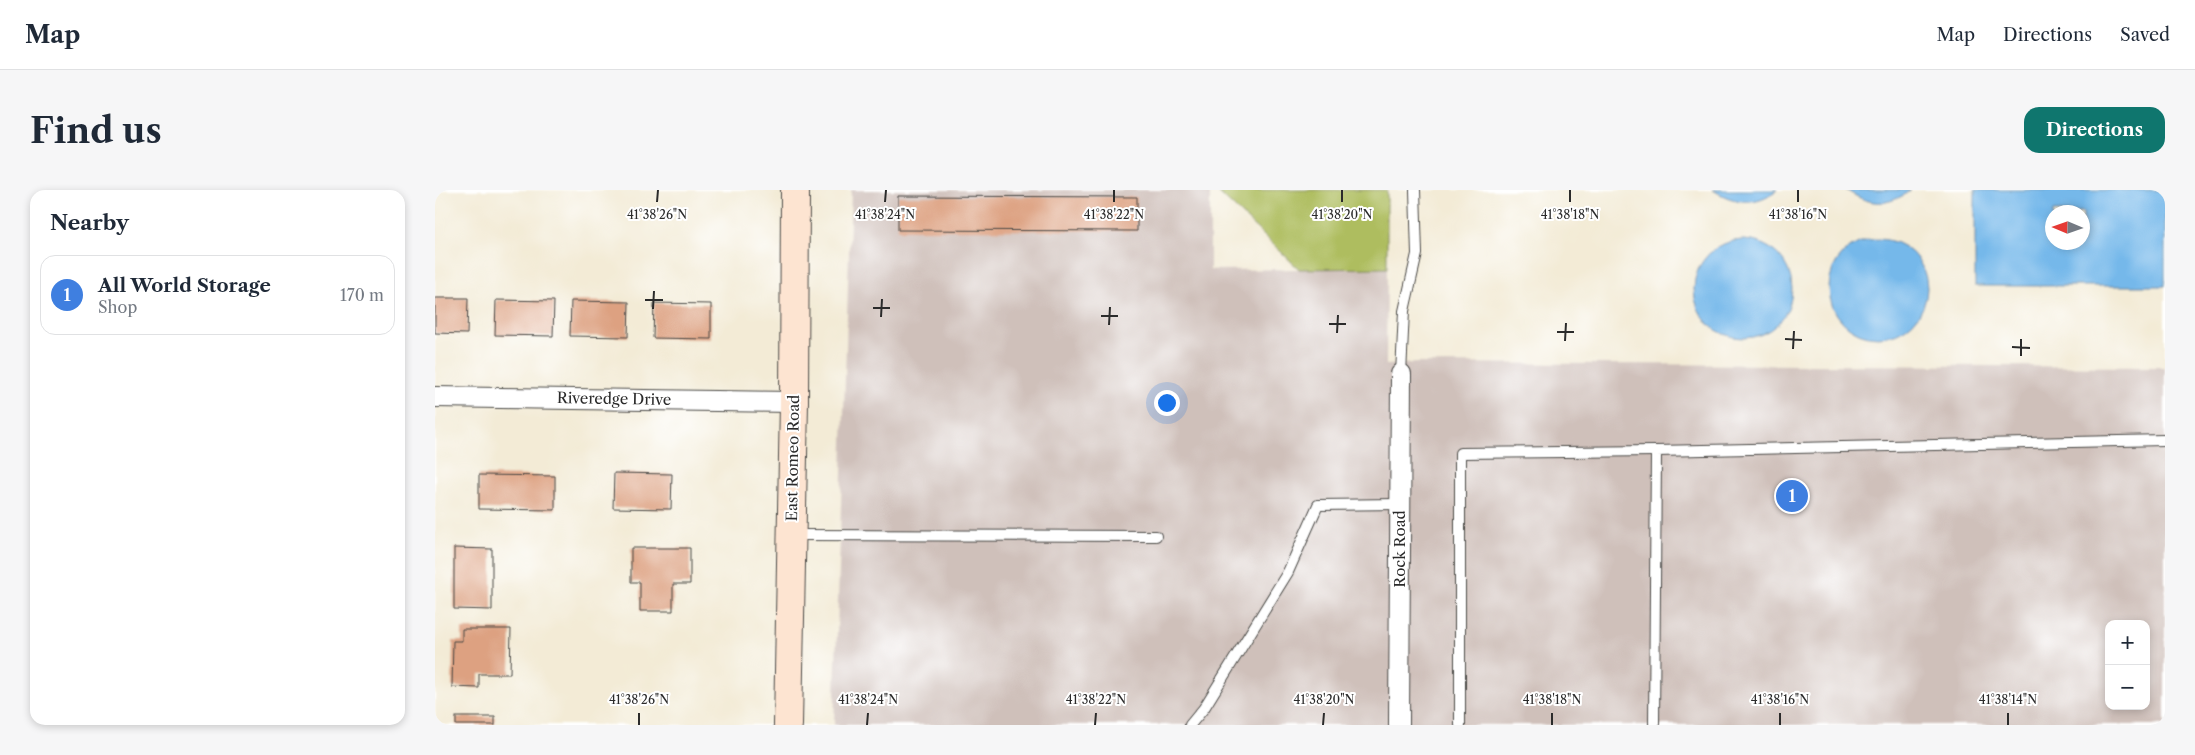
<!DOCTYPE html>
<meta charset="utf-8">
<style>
body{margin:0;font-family:"Libre Caslon Text",serif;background:#f6f6f7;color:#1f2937}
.controls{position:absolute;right:15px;bottom:15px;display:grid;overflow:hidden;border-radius:10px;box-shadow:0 2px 8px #0003}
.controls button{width:45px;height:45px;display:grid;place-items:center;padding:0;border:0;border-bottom:1px solid #e0e1e3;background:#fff;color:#1f2937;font:25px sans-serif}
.compass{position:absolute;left:1610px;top:15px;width:45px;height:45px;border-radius:50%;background:#fff;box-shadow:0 2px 8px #0003;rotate:272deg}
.you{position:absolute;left:731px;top:212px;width:18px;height:18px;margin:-12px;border:4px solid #fff;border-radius:50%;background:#1a73e8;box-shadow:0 0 0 8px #1a73e833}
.badge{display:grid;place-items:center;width:32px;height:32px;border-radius:50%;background:#0f766e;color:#fff;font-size:16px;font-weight:700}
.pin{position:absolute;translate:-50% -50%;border:2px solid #fff;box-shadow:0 1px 5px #0006}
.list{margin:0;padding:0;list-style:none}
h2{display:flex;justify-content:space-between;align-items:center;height:65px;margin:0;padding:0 20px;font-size:21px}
h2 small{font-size:16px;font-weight:400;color:#747a83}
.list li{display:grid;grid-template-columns:32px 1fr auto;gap:15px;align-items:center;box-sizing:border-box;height:80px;margin:0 10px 10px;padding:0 10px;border:1px solid #e0e1e3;border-radius:15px}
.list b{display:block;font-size:19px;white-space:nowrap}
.list p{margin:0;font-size:16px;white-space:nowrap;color:#747a83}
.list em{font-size:16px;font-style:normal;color:#747a83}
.map{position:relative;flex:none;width:1730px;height:535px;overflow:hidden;border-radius:15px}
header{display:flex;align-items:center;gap:30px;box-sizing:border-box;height:70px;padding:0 25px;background:#fff;border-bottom:1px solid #e0e1e3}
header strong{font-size:24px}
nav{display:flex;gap:28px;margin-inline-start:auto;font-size:18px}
.intro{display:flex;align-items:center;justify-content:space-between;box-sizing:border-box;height:120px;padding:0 30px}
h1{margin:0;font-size:35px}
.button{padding:12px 22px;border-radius:15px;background:#0f766e;color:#fff;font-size:18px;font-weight:700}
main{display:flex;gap:30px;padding:0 30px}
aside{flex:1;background:#fff;border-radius:15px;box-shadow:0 2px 8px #0003}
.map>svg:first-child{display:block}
.industrial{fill:#cfc0ba;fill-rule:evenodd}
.green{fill:#aebd5f;stroke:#6c7445}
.water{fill:#74b8ea;stroke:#50728a;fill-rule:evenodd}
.building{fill:#dda181}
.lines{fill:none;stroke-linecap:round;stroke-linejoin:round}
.service-casing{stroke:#494845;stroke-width:12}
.minor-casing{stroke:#494845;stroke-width:22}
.secondary-casing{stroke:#494845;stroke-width:30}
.service{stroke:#fff;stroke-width:10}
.minor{stroke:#fff;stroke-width:20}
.secondary{stroke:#fde4d1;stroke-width:28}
.ticks{fill:none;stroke:#2b2b2b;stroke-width:2}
.labels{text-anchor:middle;stroke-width:4;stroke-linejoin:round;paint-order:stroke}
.street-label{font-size:15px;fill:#2b2b2b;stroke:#fff}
.ticks-label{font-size:12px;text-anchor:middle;fill:#2b2b2b;stroke:#fff;stroke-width:4;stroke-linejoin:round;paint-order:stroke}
</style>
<header>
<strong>Map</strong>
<nav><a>Map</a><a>Directions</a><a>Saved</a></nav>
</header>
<div class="intro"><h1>Find us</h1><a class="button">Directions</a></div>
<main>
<aside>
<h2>Nearby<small></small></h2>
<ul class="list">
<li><span class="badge" style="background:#3f7fe0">1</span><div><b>All World Storage</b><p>Shop</p></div><em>170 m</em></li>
</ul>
</aside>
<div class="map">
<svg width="1730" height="535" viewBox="0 0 1730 535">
<rect width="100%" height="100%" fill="#fff"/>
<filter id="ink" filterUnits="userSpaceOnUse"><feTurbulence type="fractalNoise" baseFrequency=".02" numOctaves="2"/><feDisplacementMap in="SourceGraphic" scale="10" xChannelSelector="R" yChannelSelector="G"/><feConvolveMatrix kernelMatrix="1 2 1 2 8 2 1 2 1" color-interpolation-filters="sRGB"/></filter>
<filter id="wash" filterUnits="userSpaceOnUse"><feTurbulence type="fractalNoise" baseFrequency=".0096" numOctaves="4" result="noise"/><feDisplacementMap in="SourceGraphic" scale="20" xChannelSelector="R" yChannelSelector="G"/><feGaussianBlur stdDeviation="1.12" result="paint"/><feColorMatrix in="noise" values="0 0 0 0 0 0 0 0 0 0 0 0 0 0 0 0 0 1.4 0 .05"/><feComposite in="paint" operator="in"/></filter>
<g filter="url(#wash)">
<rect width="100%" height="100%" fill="#f3ebd6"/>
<path class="industrial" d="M 416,0 L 775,0 L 775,80 L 952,78 L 951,175 L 982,173 L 1730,177 L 1730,535 L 399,535 ZM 1674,434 L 1711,434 L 1711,516 L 1674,516 Z"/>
<path class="green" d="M 781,0 L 952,0 L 952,78 L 864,79 Z"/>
<g class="water">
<path d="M 1278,0 L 1342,0 C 1321,16 1300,14 1278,0 Z"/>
<path d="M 1411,0 L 1476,0 C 1454,17 1434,16 1411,0 Z"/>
<path d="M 1540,0 L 1730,0 L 1730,96 L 1540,96 ZM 1648,22 L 1648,52 L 1618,52 L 1618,22 Z"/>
<circle cx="1443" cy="98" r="49"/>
<circle cx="1308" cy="99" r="49"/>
</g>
<g id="blocks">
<g class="building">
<path d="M 463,6 L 702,7 L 702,41 L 463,40 Z"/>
<path d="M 0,108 L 33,108 L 32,144 L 0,143 Z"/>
<path d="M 61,110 L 119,111 L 118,146 L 60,145 Z"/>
<path d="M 136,111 L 194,112 L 193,147 L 135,146 Z"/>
<path d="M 219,113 L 276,114 L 276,149 L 218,148 Z"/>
<path d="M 179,283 L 237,284 L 236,319 L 178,318 Z"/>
<path d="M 44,285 L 120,286 L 120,320 L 44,319 Z"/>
<path d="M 19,358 L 57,359 L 57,420 L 19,419 Z"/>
<path d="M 196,358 L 255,358 L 255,394 L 238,394 L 238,421 L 205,421 L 205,392 L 196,392 Z"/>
<path d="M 27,439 L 76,439 L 75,484 L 44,484 L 44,498 L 17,497 L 18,451 L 27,451 Z"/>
<rect x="21" y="527" width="39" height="8"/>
</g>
</g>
</g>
<g filter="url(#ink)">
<use href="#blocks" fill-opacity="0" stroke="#494845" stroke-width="1"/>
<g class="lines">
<g class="service-casing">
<g id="service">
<path d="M 966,184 L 969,121 L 982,64 L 980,0"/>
<path d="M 357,345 L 721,346"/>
<path d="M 755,535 L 769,518 L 853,382 L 883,315 L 965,314"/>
<path d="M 1025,535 L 1025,263 L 1221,261"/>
<path d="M 1219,535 L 1221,261 L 1730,250"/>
</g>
</g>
<g class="minor-casing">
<g id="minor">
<path d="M 0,207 L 359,212"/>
<path d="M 964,535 L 966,184"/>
</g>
</g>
<g class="secondary-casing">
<path id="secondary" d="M 353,535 L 359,212 L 360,0"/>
</g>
<use href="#service" class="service"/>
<use href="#minor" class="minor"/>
<use href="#secondary" class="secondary"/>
</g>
</g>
<path class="ticks" d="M 222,12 L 223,0M 450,12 L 451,0M 679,12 L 679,0M 907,12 L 907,0M 1135,12 L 1135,0M 1363,12 L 1363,0M 210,110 L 228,110M 438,118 L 455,118M 218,119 L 219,101M 666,126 L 683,126M 446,127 L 447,109M 894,134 L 911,134M 674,135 L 675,117M 1122,142 L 1139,142M 902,143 L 903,125M 1350,149 L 1367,150M 1130,151 L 1131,133M 1577,157 L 1595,158M 1358,159 L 1359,141M 1586,166 L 1586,149M 204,535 L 204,523M 432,535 L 433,523M 660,535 L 661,523M 888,535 L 889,523M 1117,535 L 1117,523M 1345,535 L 1345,523M 1573,535 L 1573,523"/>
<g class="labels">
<g class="street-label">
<text transform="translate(179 209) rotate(1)" y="5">Riveredge Drive</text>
<text transform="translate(358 268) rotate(-89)" y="5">East Romeo Road</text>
<text transform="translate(965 359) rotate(-90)" y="5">Rock Road</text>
</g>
</g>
<g class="ticks-label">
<text x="222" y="29">41°38'26"N</text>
<text x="450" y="29">41°38'24"N</text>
<text x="679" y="29">41°38'22"N</text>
<text x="907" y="29">41°38'20"N</text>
<text x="1135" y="29">41°38'18"N</text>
<text x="1363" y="29">41°38'16"N</text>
<text x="204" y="514">41°38'26"N</text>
<text x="433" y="514">41°38'24"N</text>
<text x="661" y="514">41°38'22"N</text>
<text x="889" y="514">41°38'20"N</text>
<text x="1117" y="514">41°38'18"N</text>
<text x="1345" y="514">41°38'16"N</text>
<text x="1573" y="514">41°38'14"N</text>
</g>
</svg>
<div class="controls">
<button>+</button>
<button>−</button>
</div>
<svg class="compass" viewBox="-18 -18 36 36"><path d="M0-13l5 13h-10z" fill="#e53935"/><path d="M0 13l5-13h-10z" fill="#747a83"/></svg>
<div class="you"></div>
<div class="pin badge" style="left:1357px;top:306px;background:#3f7fe0">1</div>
</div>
</main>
